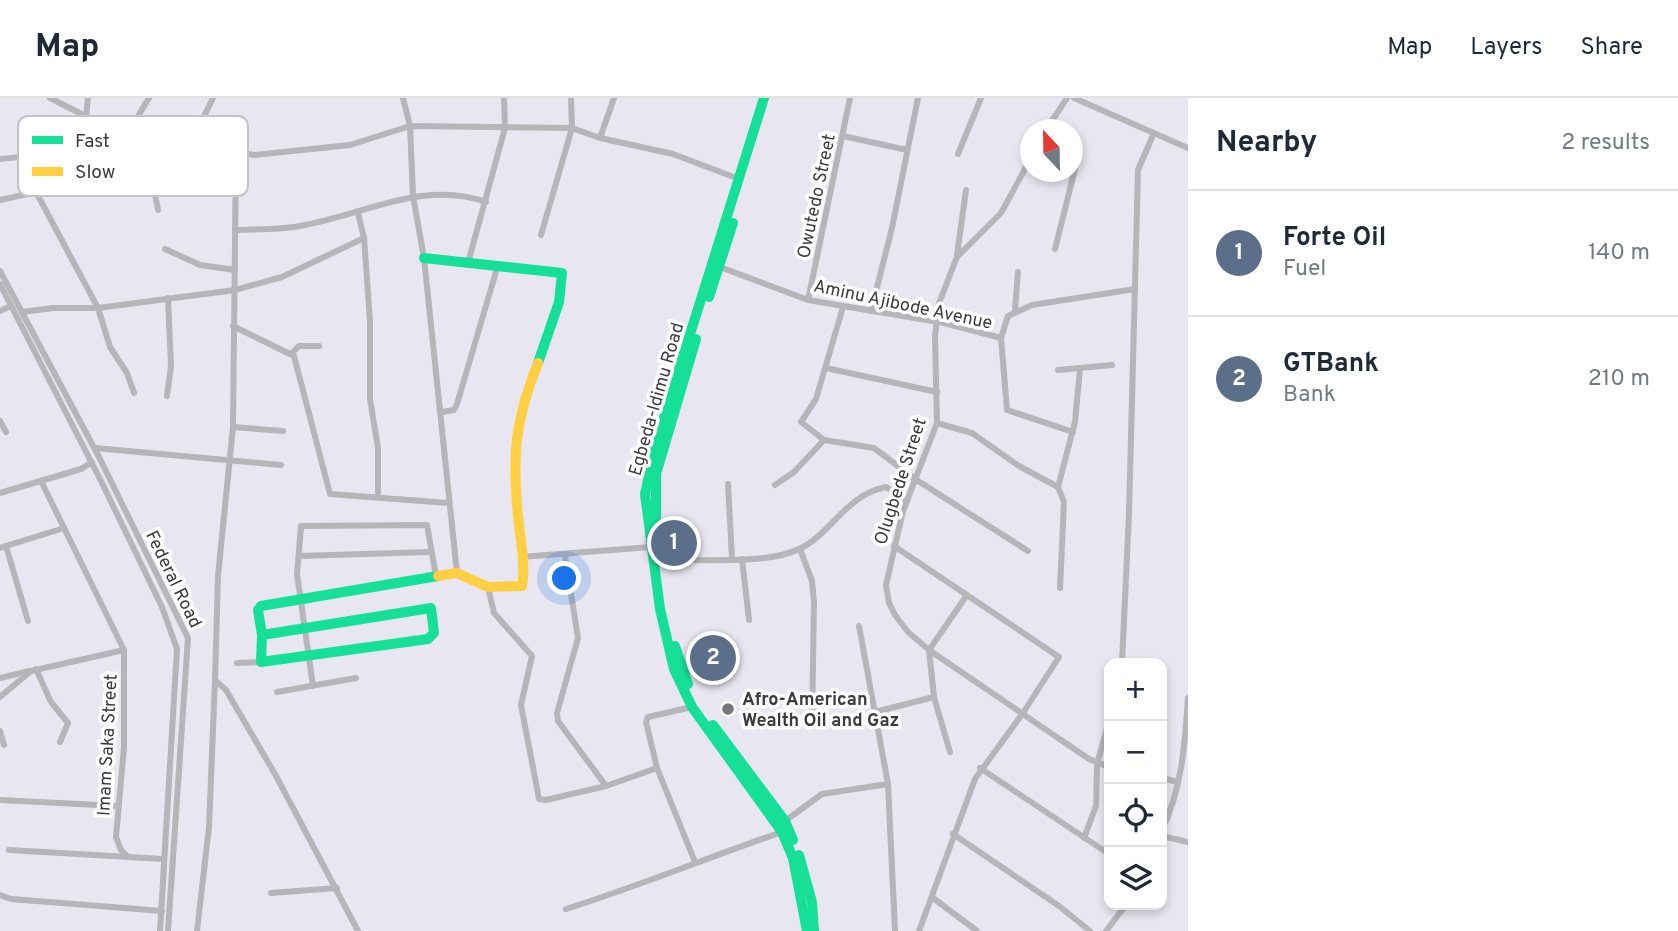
<!DOCTYPE html>
<meta charset="utf-8">
<style>
body{margin:0;font-family:Overpass,sans-serif;background:#f6f6f7;color:#1f2937}
.controls{position:absolute;right:21px;bottom:21px;display:grid;overflow:hidden;border-radius:14px;box-shadow:0 4px 10px #0003}
.controls button{width:63px;height:63px;display:grid;place-items:center;padding:0;border:0;border-bottom:2px solid #e0e1e3;background:#fff;color:#1f2937;font:35px sans-serif}
.compass{position:absolute;left:1020px;top:21px;width:63px;height:63px;border-radius:50%;background:#fff;box-shadow:0 4px 10px #0003;rotate:338deg}
.you{position:absolute;left:565px;top:481px;width:24px;height:24px;margin:-18px;border:5px solid #fff;border-radius:50%;background:#1a73e8;box-shadow:0 0 0 10px #1a73e833}
.badge{display:grid;place-items:center;width:46px;height:46px;border-radius:50%;background:#78777e;color:#fff;font-size:23px;font-weight:700}
.pin{position:absolute;translate:-50% -50%;border:4px solid #fff;box-shadow:0 2px 7px #0006}
.list{margin:0;padding:0;list-style:none}
h2{display:flex;justify-content:space-between;align-items:center;height:91px;margin:0;padding:0 28px;font-size:30px}
h2 small{font-size:23px;font-weight:400;color:#747a83}
.list li{display:grid;grid-template-columns:46px 1fr auto;gap:21px;align-items:center;box-sizing:border-box;height:126px;padding:0 28px;border-top:2px solid #e0e1e3}
.list b{display:block;font-size:26px;white-space:nowrap}
.list p{margin:0;font-size:23px;white-space:nowrap;color:#747a83}
.list em{font-size:23px;font-style:normal;color:#747a83}
.icon{flex:none;width:38px;height:38px;fill:none;stroke:currentColor;stroke-width:2;stroke-linecap:round;stroke-linejoin:round}
.map{position:relative;flex:none;width:1188px;height:833px;overflow:hidden}
header{display:flex;align-items:center;gap:42px;box-sizing:border-box;height:98px;padding:0 35px;background:#fff;border-bottom:2px solid #e0e1e3}
header strong{font-size:33px}
nav{display:flex;gap:38px;margin-inline-start:auto;font-size:24px}
main{display:flex}
aside{flex:1;background:#fff}
.map>svg:first-child{display:block}
.lines{fill:none;stroke-linecap:round;stroke-linejoin:round}
.street{stroke:#b6b5b9;stroke-width:6}
.fast{stroke:#16e098;stroke-width:10}
.slow{stroke:#ffcf43;stroke-width:10}
.poi-dot{fill:#78777e;stroke:#fff;stroke-width:2.5}
.labels{text-anchor:middle;stroke-width:7;stroke-linejoin:round;paint-order:stroke}
.street-label{font-size:18px;fill:#3c3b41;stroke:#fff}
.poi-label{font-size:18px;font-weight:bold;fill:#3c3b41;stroke:#fff;text-anchor:start}
.key{fill:#fff;stroke:#c4c4c6;stroke-width:2}
.key-label{font-size:19px;fill:#3c3b41}
</style>
<header>
<strong>Map</strong>
<nav><a>Map</a><a>Layers</a><a>Share</a></nav>
</header>
<main>
<div class="map">
<svg width="1188" height="833" viewBox="0 0 1188 833">
<rect width="100%" height="100%" fill="#e8e6f0"/>
<g class="lines">
<g class="street">
<path d="M 50,0 L 119,35 L 254,57 L 350,47 L 410,28 L 572,30 L 600,40 L 673,56 L 739,81"/>
<path d="M 403,0 L 410,28 L 413,98 L 424,160 L 457,475"/>
<path d="M 1074,0 L 1188,50"/>
<path d="M 86,19 L 88,0"/>
<path d="M 1046,32 L 1067,0"/>
<path d="M 843,38 L 907,52"/>
<path d="M 600,40 L 614,0"/>
<path d="M 191,45 L 213,0"/>
<path d="M 958,56 L 981,0"/>
<path d="M 22,59 L 36,94 L 98,210 L 110,249 L 127,275 L 134,295"/>
<path d="M 0,61 C 27,59 113,47 131,28 C 138,20 143,9 149,0"/>
<path d="M 1030,62 L 1001,115 L 957,159 L 939,205 L 935,238 L 937,325 L 903,413 L 886,487 L 889,505 L 895,517 L 908,534 L 929,552 L 1089,661 L 1109,669"/>
<path d="M 0,102 L 36,94"/>
<path d="M 158,112 L 155,96 L 223,68 L 235,66"/>
<path d="M 358,115 L 364,140 L 370,223 L 370,301 L 378,350 L 378,399"/>
<path d="M 235,132 C 256,131 279,132 300,128 C 361,118 424,81 486,104"/>
<path d="M 541,137 L 572,30 L 571,0"/>
<path d="M 165,151 L 200,167 L 235,172"/>
<path d="M 1055,151 L 1078,59 L 1072,44"/>
<path d="M 957,157 L 966,92"/>
<path d="M 468,165 L 505,30 L 504,0"/>
<path d="M 720,169 L 808,202 L 944,225 L 1001,240"/>
<path d="M 0,173 L 99,359 L 188,540 L 168,833"/>
<path d="M 0,186 L 101,383 L 162,509 L 177,551 L 160,833"/>
<path d="M 808,202 L 850,0"/>
<path d="M 843,209 L 816,301 L 801,324 L 824,342 L 874,350 L 915,381 L 1028,453"/>
<path d="M 1015,212 L 1018,174"/>
<path d="M 0,213 L 11,208"/>
<path d="M 871,213 L 892,130 L 918,0"/>
<path d="M 22,214 L 53,210 L 98,210 L 235,192 L 282,179 L 364,140"/>
<path d="M 233,228 L 294,258 L 330,396 L 448,405"/>
<path d="M 292,255 L 299,248 L 319,248"/>
<path d="M 826,270 L 937,294"/>
<path d="M 1058,272 L 1112,267"/>
<path d="M 167,298 L 171,268 L 168,200"/>
<path d="M 442,314 L 454,312 L 457,306 L 498,167"/>
<path d="M 0,323 L 6,334"/>
<path d="M 937,325 L 972,335 L 1019,368 L 1058,389"/>
<path d="M 233,329 L 283,333"/>
<path d="M 1073,334 L 1007,312 L 1001,240 L 1008,218 L 1032,207 L 1135,191"/>
<path d="M 95,350 L 281,367"/>
<path d="M 41,383 L 124,552 L 124,649 L 116,739 L 121,752 L 128,759"/>
<path d="M 728,386 L 732,461"/>
<path d="M 775,387 L 794,374 L 824,342"/>
<path d="M 0,395 L 81,371 L 92,364"/>
<path d="M 6,448 L 28,523"/>
<path d="M 894,448 L 1059,559 L 1023,615 L 975,681 L 919,833"/>
<path d="M 0,450 L 64,430"/>
<path d="M 800,451 L 812,483 L 814,504 L 812,628"/>
<path d="M 299,458 L 430,454"/>
<path d="M 565,458 L 578,540 L 557,615 L 558,623 L 606,688"/>
<path d="M 521,459 L 651,449"/>
<path d="M 742,461 L 749,522"/>
<path d="M 660,462 C 697,461 767,467 799,451 C 832,436 845,397 886,389 L 907,403"/>
<path d="M 488,489 L 494,515 L 532,558 L 521,607 L 539,701 L 546,702 L 606,688 L 657,670"/>
<path d="M 1060,490 L 1064,404 L 1058,389 L 1075,324 L 1080,271"/>
<path d="M 859,528 L 888,686 L 895,833"/>
<path d="M 237,565 L 261,564"/>
<path d="M 1122,565 L 1129,415 L 1138,72 L 1153,37"/>
<path d="M 36,571 L 51,604 L 68,625 L 60,644"/>
<path d="M 0,580 L 29,573"/>
<path d="M 215,582 L 218,478 L 233,329 L 236,54"/>
<path d="M 313,588 L 297,476 L 301,428 L 427,427 L 436,478"/>
<path d="M 277,594 L 356,580"/>
<path d="M 0,599 L 31,573 L 124,552"/>
<path d="M 692,609 L 648,619 L 646,624 L 657,670 L 695,764"/>
<path d="M 875,614 L 934,599"/>
<path d="M 0,633 L 4,647"/>
<path d="M 950,654 L 934,599 L 929,552 L 967,497"/>
<path d="M 980,670 L 1109,756"/>
<path d="M 1162,680 L 1178,684"/>
<path d="M 0,702 L 118,708"/>
<path d="M 785,723 L 822,696 L 888,686"/>
<path d="M 1162,732 C 1182,691 1185,645 1188,600"/>
<path d="M 953,736 L 1059,808 L 1090,833"/>
<path d="M 1162,738 L 1188,744"/>
<path d="M 1084,740 L 1096,708 L 1097,666 L 1109,623"/>
<path d="M 9,752 L 163,761"/>
<path d="M 271,795 L 337,790"/>
<path d="M 0,797 L 11,801 L 162,813"/>
<path d="M 933,800 L 977,833"/>
<path d="M 566,811 C 639,788 709,759 782,734"/>
<path d="M 197,833 L 209,729 L 215,582 L 226,592 L 275,676 L 358,833"/>
<path d="M 1106,833 L 1126,807"/>
</g>
<g class="fast">
<path d="M 764,0 L 656,345 L 645,396 L 660,511 L 674,571 L 692,609 L 782,734 L 793,760 L 807,833"/>
<path d="M 424,160 L 562,175 L 559,204 L 538,265"/>
<path d="M 709,199 L 733,125"/>
<path d="M 656,436 L 656,376 L 696,241"/>
<path d="M 262,537 L 431,510 L 434,535 L 428,541 L 261,564 L 262,537 L 258,512 L 261,508 L 438,478"/>
<path d="M 675,548 L 688,586"/>
<path d="M 713,627 L 785,723 L 793,742"/>
<path d="M 799,757 L 812,804 L 814,833"/>
</g>
<path class="slow" d="M 438,478 L 457,475 L 488,489 L 522,488 C 526,466 520,441 518,418 C 512,357 515,323 538,265"/>
</g>
<circle class="poi-dot" cx="728" cy="611" r="7"/>
<g class="labels">
<g class="street-label">
<text transform="translate(816 98) rotate(-78)" y="6">Owutedo Street</text>
<text transform="translate(903 206) rotate(12)" y="6">Aminu Ajibode Avenue</text>
<text transform="translate(656 301) rotate(-74)" y="6">Egbeda-Idimu Road</text>
<text transform="translate(900 383) rotate(-72)" y="6">Olugbede Street</text>
<text transform="translate(174 481) rotate(64)" y="6">Federal Road</text>
<text transform="translate(107 647) rotate(-87)" y="6">Imam Saka Street</text>
</g>
<g class="poi-label">
<text x="742" y="607">Afro-American<tspan x="742" dy="21">Wealth Oil and Gaz</tspan></text>
</g>
</g>
<rect x="18" y="18" width="230" height="80" rx="10" class="key"/>
<rect x="32" y="38" width="31" height="8" fill="#16e098"/>
<rect x="32" y="69" width="31" height="9" fill="#ffcf43"/>
<g class="key-label">
<text x="75" y="49">Fast</text>
<text x="75" y="80">Slow</text>
</g>
</svg>
<div class="controls">
<button>+</button>
<button>−</button>
<button><svg class="icon" aria-label="locate" viewBox="0 0 24 24"><circle cx="12" cy="12" r="6"/><path d="M12 2v4M12 18v4M2 12h4M18 12h4"/></svg></button>
<button><svg class="icon" aria-label="layers" viewBox="0 0 24 24"><path d="M12 4l9 5-9 5-9-5zM3 14l9 5 9-5"/></svg></button>
</div>
<svg class="compass" viewBox="-18 -18 36 36"><path d="M0-13l5 13h-10z" fill="#e53935"/><path d="M0 13l5-13h-10z" fill="#747a83"/></svg>
<div class="you"></div>
<div class="pin badge" style="left:674px;top:445px;background:#5c6f8a">1</div>
<div class="pin badge" style="left:713px;top:560px;background:#5c6f8a">2</div>
</div>
<aside>
<h2>Nearby<small>2 results</small></h2>
<ul class="list">
<li><span class="badge" style="background:#5c6f8a">1</span><div><b>Forte Oil</b><p>Fuel</p></div><em>140 m</em></li>
<li><span class="badge" style="background:#5c6f8a">2</span><div><b>GTBank</b><p>Bank</p></div><em>210 m</em></li>
</ul>
</aside>
</main>
